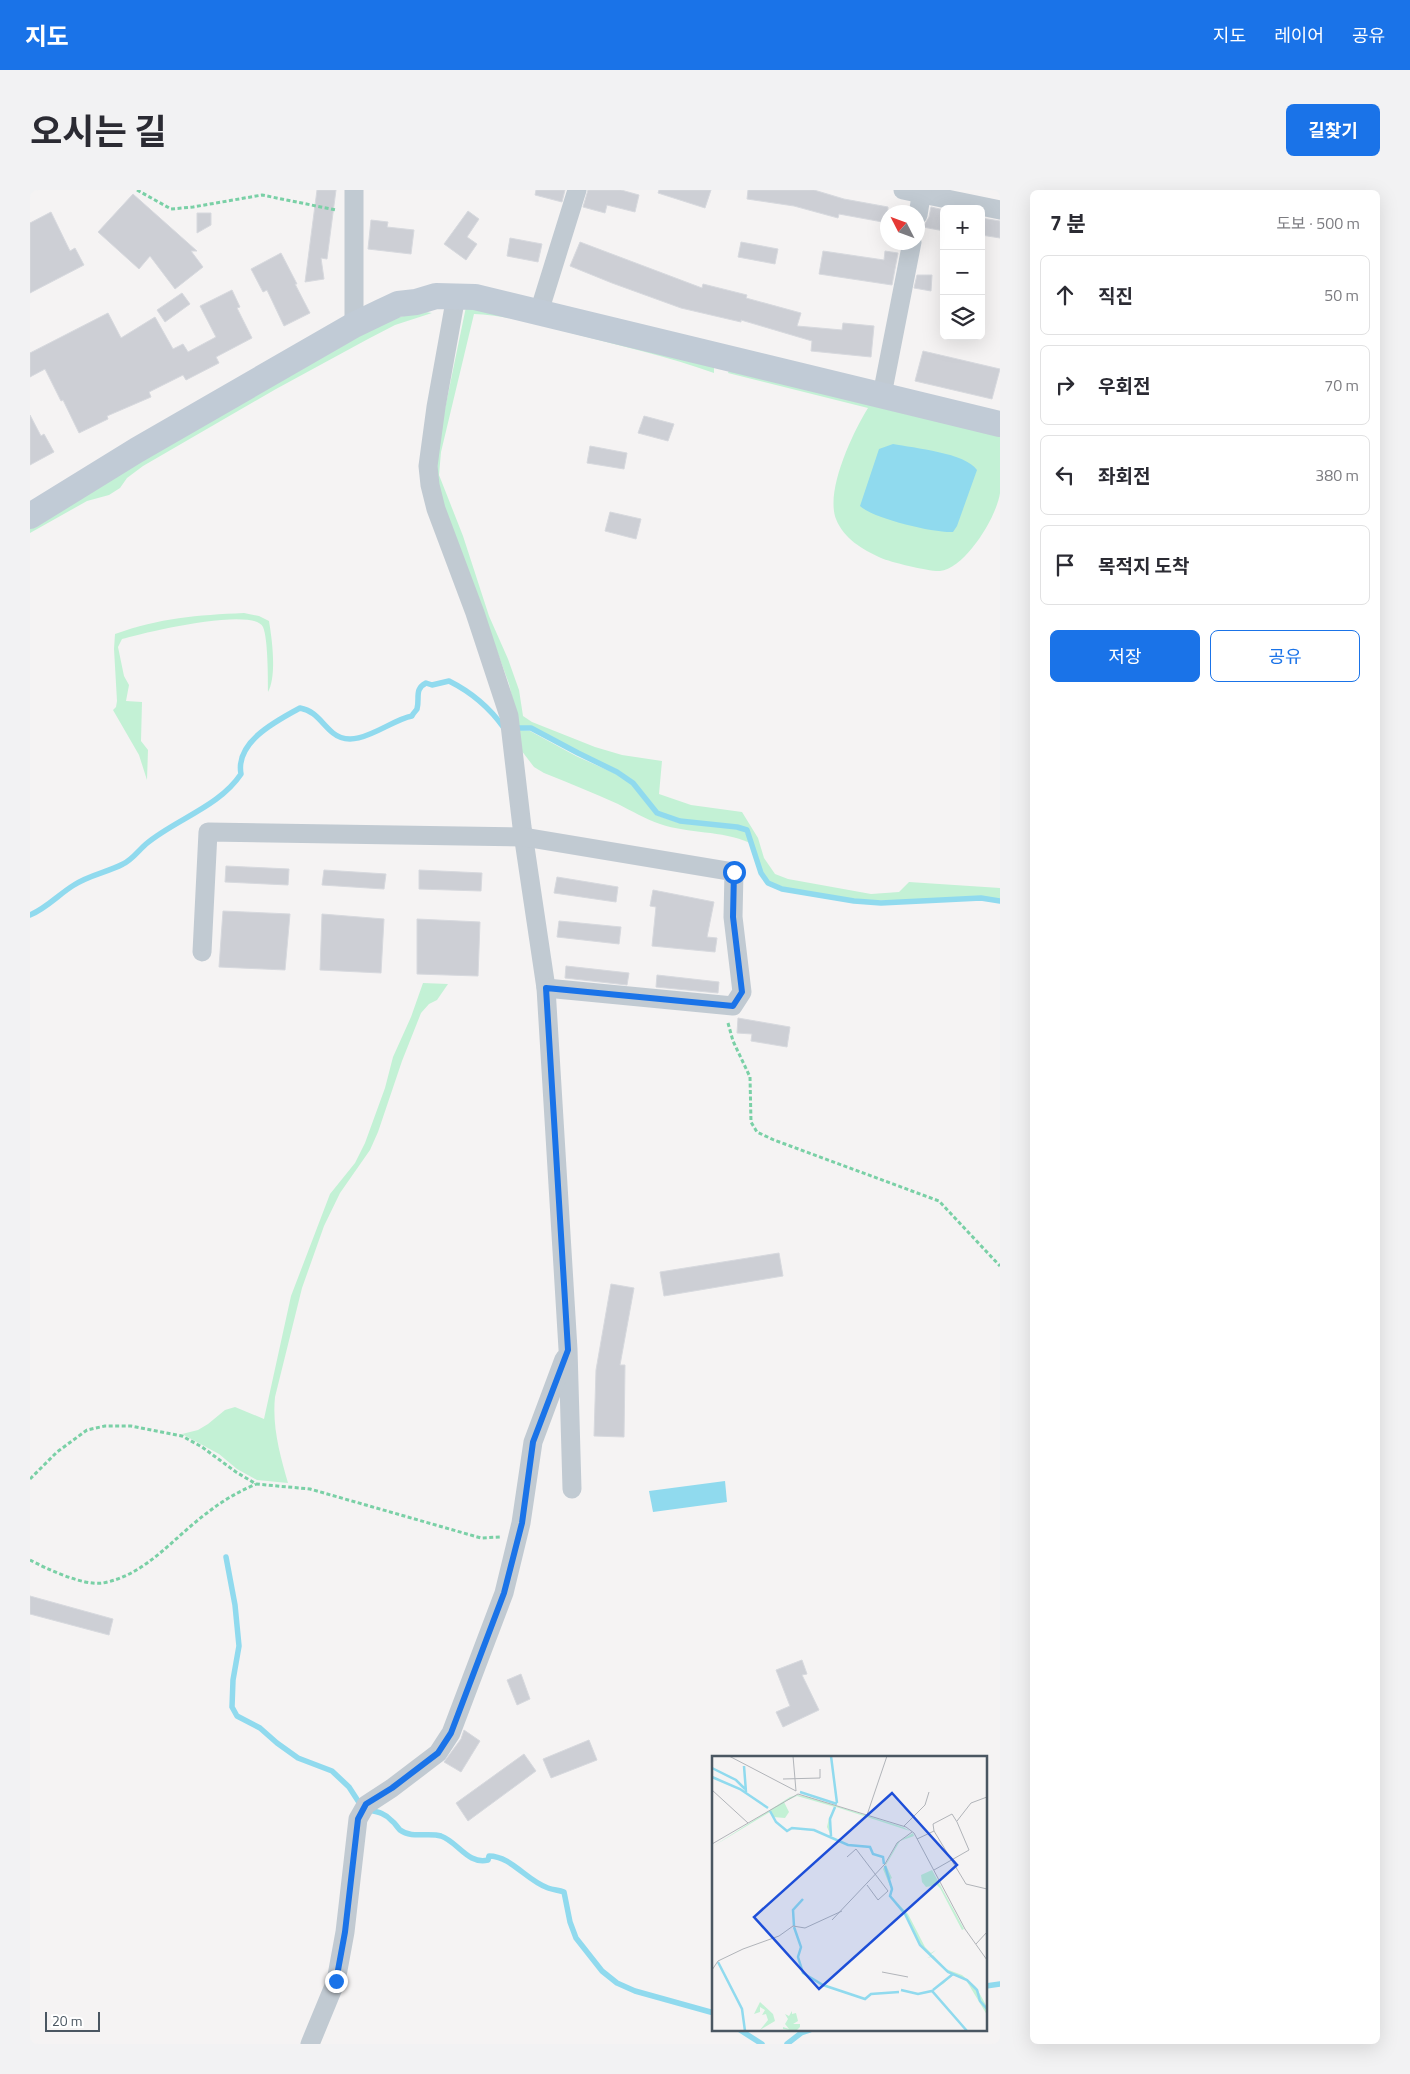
<!DOCTYPE html>
<html lang="ko">
<meta charset="utf-8">
<style>
body{margin:0;font-family:"Titillium Web","Noto Sans KR",sans-serif;background:#f2f2f3;color:#2b2b33}
.controls{position:absolute;right:15px;top:15px;display:grid;overflow:hidden;border-radius:8px;box-shadow:0 5px 20px #0002}
.controls button{width:45px;height:45px;display:grid;place-items:center;padding:0;border:0;border-bottom:1px solid #e1e1e2;background:#fff;color:#2b2b33;font:25px sans-serif}
.compass{position:absolute;left:850px;top:15px;width:45px;height:45px;border-radius:50%;background:#fff;box-shadow:0 5px 20px #0002;rotate:312deg}
.scale{position:absolute;left:15px;bottom:12px;width:55px;box-sizing:border-box;padding-left:5px;border:2px solid #4a5661;border-top:0;font-size:14px;line-height:18px;white-space:nowrap;color:#4a5661;-webkit-text-stroke:4px #fff;paint-order:stroke}
.stop{position:absolute;width:15px;height:15px;margin:-11px;border:4px solid #1a73e8;border-radius:50%;background:#fff}
.stop.end{background:#1a73e8;border-color:#fff;box-shadow:0 1px 5px #0008}
.list{margin:0;padding:0;list-style:none}
h2{display:flex;justify-content:space-between;align-items:center;height:65px;margin:0;padding:0 20px;font-size:21px}
h2 small{font-size:16px;font-weight:400;color:#7c7c81}
.list li{display:grid;grid-template-columns:32px 1fr auto;gap:15px;align-items:center;box-sizing:border-box;height:80px;margin:0 10px 10px;padding:0 10px;border:1px solid #e1e1e2;border-radius:8px}
.list b{display:block;font-size:19px;white-space:nowrap}
.list em{font-size:16px;font-style:normal;color:#7c7c81}
.actions{display:flex;gap:10px;padding:15px 20px}
.actions a{flex:1;padding:11px 0;border:1px solid #1a73e8;border-radius:8px;text-align:center;font-size:18px;color:#1a73e8}
.actions .main{background:#1a73e8;color:#fff}
.icon{flex:none;width:28px;height:28px;fill:none;stroke:currentColor;stroke-width:2;stroke-linecap:round;stroke-linejoin:round}
.map{position:relative;flex:none;width:970px;height:1854px;overflow:hidden;border-radius:8px}
header{display:flex;align-items:center;gap:30px;box-sizing:border-box;height:70px;padding:0 25px;background:#1a73e8;color:#fff}
header strong{font-size:24px}
nav{display:flex;gap:28px;margin-inline-start:auto;font-size:18px}
.intro{display:flex;align-items:center;justify-content:space-between;box-sizing:border-box;height:120px;padding:0 30px}
h1{margin:0;font-size:35px}
.button{padding:12px 22px;border-radius:8px;background:#1a73e8;color:#fff;font-size:18px;font-weight:700}
main{display:flex;gap:30px;padding:0 30px}
aside{flex:1;background:#fff;border-radius:8px;box-shadow:0 5px 20px #0002}
.map>svg:first-child{display:block}
.green{fill:#c3f1d5}
.water{fill:#90daee}
.lines{fill:none;stroke-linecap:round;stroke-linejoin:round}
.stream{stroke:#90daee;stroke-width:5.5}
.building{fill:#cdcfd5;stroke:#d7d9de}
.path{stroke:#7ad0a6;stroke-width:3;stroke-dasharray:4 2.5;stroke-linecap:butt}
.street{stroke:#c1cad2;stroke-width:19}
.secondary{stroke:#c1cbd6;stroke-width:26}
.route{stroke:#1a73e8;stroke-width:6}
.inset-river{fill:none;stroke:#90daee;stroke-width:2.5}
.inset-road{fill:none;stroke:#b1b4b9;stroke-width:1}
.view{fill:#1d4ed8;fill-opacity:0.15;stroke:#1d4ed8;stroke-width:2.5}
.inset-edge{fill:none;stroke:#4a5661;stroke-width:2.5}
</style>
<header>
<strong>지도</strong>
<nav><a>지도</a><a>레이어</a><a>공유</a></nav>
</header>
<div class="intro"><h1>오시는 길</h1><a class="button">길찾기</a></div>
<main>
<div class="map">
<svg width="970" height="1854" viewBox="0 0 970 1854">
<rect width="100%" height="100%" fill="#f5f3f3"/>
<g class="green">
<path d="M 437,112 L 684,172 L 684,183 C 639,167 592,156 545,144 C 512,136 478,125 444,124 L 411,262 L 409,285 L 433,346 L 459,426 L 478,469 L 489,500 L 493,526 L 502,532 L 565,557 L 592,565 L 632,571 L 629,604 L 661,615 L 712,622 L 728,648 L 734,668 L 745,684 L 758,689 L 841,704 L 869,702 L 879,692 L 970,698 L 970,709 L 951,706 L 871,711 L 824,710 L 753,697 L 740,692 L 732,683 L 718,639 L 708,635 L 650,629 L 628,622 L 604,591 L 588,580 L 548,562 L 502,537 L 489,536 L 479,494 L 404,288 L 405,267 Z"/>
<path d="M 390,121 L 402,123 L 365,135 L 338,149 L 246,199 L 113,276 L 97,288 L 90,298 L 79,305 L 57,311 L 0,343 L 0,335 L 354,132 Z"/>
<path d="M 700,177 L 970,242 C 970,261 970,283 970,303 C 967,326 936,378 910,381 C 901,382 860,372 851,368 C 832,359 814,349 806,329 C 795,301 823,242 838,218 L 698,183 Z"/>
<path d="M 214,423 L 229,426 L 239,431 C 242,449 247,486 238,502 C 238,489 238,448 233,437 C 223,416 112,443 92,449 L 88,457 L 94,486 L 99,495 L 96,511 L 112,512 L 111,551 L 118,560 L 117,590 L 109,565 L 83,520 L 86,517 L 87,511 L 84,459 L 85,444 C 130,428 167,425 214,423 Z"/>
<path d="M 489,540 L 500,541 L 546,566 L 586,584 L 601,594 L 626,625 L 649,633 L 707,639 L 715,642 L 720,653 C 691,640 659,644 630,634 C 615,629 602,621 588,614 C 564,603 539,593 514,583 L 504,577 L 491,560 Z"/>
<path d="M 393,793 L 418,794 L 407,810 L 399,814 L 391,823 L 372,871 L 348,942 L 340,960 L 310,1003 L 294,1036 L 272,1098 L 245,1207 C 242,1237 250,1265 258,1293 L 227,1290 L 207,1279 L 189,1264 L 152,1244 L 168,1240 L 178,1234 L 195,1220 L 205,1217 L 234,1229 L 261,1106 L 300,1004 L 325,973 L 335,953 L 355,898 L 363,867 L 381,827 Z"/>
</g>
<g class="water">
<path d="M 863,254 C 884,258 936,263 947,280 L 927,336 L 923,342 C 904,343 844,329 830,316 L 849,259 Z"/>
<path d="M 695,1291 L 697,1312 L 623,1322 L 619,1301 Z"/>
</g>
<g class="lines">
<g class="stream">
<path d="M 489,538 L 501,538 L 548,563 L 587,582 L 603,593 L 627,623 L 650,631 L 707,637 L 717,640 L 731,683 L 738,693 L 752,699 L 824,711 L 851,713 L 951,708 L 970,711"/>
<path d="M 0,725 C 17,718 29,704 44,695 C 59,685 78,682 93,674 C 102,670 109,660 116,654 C 146,629 189,617 211,584 C 205,552 246,531 270,518 C 286,521 291,533 303,543 C 326,562 359,530 382,526 C 383,523 386,521 387,519 C 390,508 384,499 396,493 L 402,495 L 419,491 C 441,502 460,518 474,538"/>
<path d="M 196,1367 L 205,1415 L 209,1456 L 203,1490 L 202,1517 L 207,1526 L 230,1538 L 247,1553 L 268,1568 L 302,1581 L 319,1597 L 330,1614"/>
<path d="M 338,1620 C 348,1622 355,1623 362,1631 C 365,1633 367,1637 370,1640 C 382,1649 398,1642 411,1646 C 428,1652 438,1675 458,1670 L 459,1666 C 481,1666 497,1691 518,1698 C 524,1700 529,1700 534,1702 L 540,1732 L 546,1748 L 572,1781 L 587,1793 L 605,1801 L 684,1823"/>
<path d="M 956,1796 L 970,1794"/>
<path d="M 710,1840 L 732,1854"/>
<path d="M 757,1854 L 771,1843 L 780,1840"/>
</g>
</g>
<g class="building">
<path d="M 287,0 L 306,0 L 297,69 L 291,68 L 294,89 L 275,92 Z"/>
<path d="M 506,0 L 535,0 L 532,12 L 505,5 Z"/>
<path d="M 558,0 L 591,0 L 609,5 L 605,22 L 577,15 L 575,23 L 553,17 Z"/>
<path d="M 629,0 L 681,0 L 675,18 L 628,3 Z"/>
<path d="M 718,0 L 784,0 L 814,9 L 858,17 L 858,33 L 809,24 L 808,28 L 764,16 L 717,9 Z"/>
<path d="M 103,4 L 167,61 L 161,61 L 173,77 L 145,99 L 120,66 L 109,79 L 68,42 Z"/>
<path d="M 901,17 L 914,20 L 914,41 L 893,37 L 899,27 Z"/>
<path d="M 438,21 L 449,29 L 437,47 L 447,54 L 436,70 L 414,54 Z"/>
<path d="M 21,22 L 40,61 L 45,58 L 54,75 L 0,103 L 0,33 Z"/>
<path d="M 167,23 L 181,23 L 181,35 L 167,43 Z"/>
<path d="M 951,28 L 970,31 L 970,48 L 951,45 Z"/>
<path d="M 341,30 L 358,32 L 357,37 L 384,40 L 381,64 L 338,59 Z"/>
<path d="M 480,48 L 512,54 L 508,72 L 477,66 Z"/>
<path d="M 550,52 L 672,98 L 673,94 L 717,105 L 716,108 L 771,123 L 767,136 L 812,140 L 813,133 L 844,136 L 841,167 L 781,161 L 782,151 L 711,130 L 711,132 L 651,118 L 582,93 L 540,76 Z"/>
<path d="M 711,52 L 748,59 L 745,74 L 708,67 Z"/>
<path d="M 793,61 L 854,70 L 855,61 L 868,63 L 862,95 L 789,84 Z"/>
<path d="M 251,63 L 267,94 L 265,94 L 280,123 L 254,136 L 237,100 L 233,102 L 221,79 Z"/>
<path d="M 887,85 L 902,85 L 901,101 L 884,98 Z"/>
<path d="M 202,100 L 210,117 L 207,118 L 222,148 L 186,167 L 189,173 L 156,190 L 153,185 L 119,202 L 121,207 L 77,226 L 78,229 L 49,243 L 33,210 L 31,211 L 15,179 L 0,187 L 0,163 L 78,123 L 91,148 L 125,127 L 143,159 L 153,154 L 158,162 L 186,147 L 170,116 Z"/>
<path d="M 152,103 L 160,114 L 135,132 L 127,120 Z"/>
<path d="M 893,161 L 970,179 L 962,209 L 885,191 Z"/>
<path d="M 0,225 L 11,246 L 14,244 L 24,262 L 0,275 Z"/>
<path d="M 614,226 L 644,234 L 638,251 L 608,243 Z"/>
<path d="M 560,256 L 597,263 L 594,279 L 557,273 Z"/>
<path d="M 580,322 L 611,329 L 606,349 L 575,341 Z"/>
<path d="M 196,676 L 259,679 L 258,695 L 195,692 Z"/>
<path d="M 294,680 L 356,684 L 354,699 L 292,695 Z"/>
<path d="M 389,680 L 452,683 L 451,701 L 389,699 Z"/>
<path d="M 527,687 L 588,697 L 586,712 L 524,703 Z"/>
<path d="M 623,700 L 684,712 L 677,747 L 687,748 L 685,762 L 622,756 L 626,717 L 620,716 Z"/>
<path d="M 193,721 L 260,724 L 255,780 L 189,777 Z"/>
<path d="M 292,724 L 354,729 L 351,783 L 290,780 Z"/>
<path d="M 387,729 L 450,732 L 448,786 L 387,784 Z"/>
<path d="M 529,731 L 591,737 L 589,754 L 527,747 Z"/>
<path d="M 536,776 L 599,783 L 597,795 L 535,788 Z"/>
<path d="M 627,785 L 689,792 L 688,803 L 626,797 Z"/>
<path d="M 708,828 L 760,837 L 757,857 L 721,851 L 722,844 L 707,843 Z"/>
<path d="M 749,1063 L 753,1086 L 634,1106 L 630,1082 Z"/>
<path d="M 581,1094 L 604,1098 L 590,1175 L 595,1175 L 594,1247 L 564,1246 L 566,1180 Z"/>
<path d="M 0,1406 L 83,1429 L 79,1445 L 0,1424 Z"/>
<path d="M 772,1470 L 777,1484 L 772,1485 L 789,1520 L 753,1537 L 746,1522 L 760,1516 L 746,1480 Z"/>
<path d="M 491,1484 L 500,1509 L 487,1515 L 477,1490 Z"/>
<path d="M 434,1540 L 450,1551 L 431,1582 L 414,1572 L 431,1549 Z"/>
<path d="M 559,1550 L 567,1570 L 521,1588 L 513,1569 Z"/>
<path d="M 494,1564 L 506,1581 L 438,1631 L 426,1613 Z"/>
</g>
<g class="lines">
<g class="path">
<path d="M 107,0 L 141,19 L 163,17 L 232,5 L 306,20"/>
<path d="M 698,833 L 703,851 L 720,887 L 721,932 L 727,942 L 744,950 L 909,1011 L 970,1076"/>
<path d="M 0,1289 L 27,1262 L 57,1240 L 75,1236 L 101,1236 L 152,1246 L 172,1257 L 206,1282 L 226,1294 L 280,1299 L 451,1348 L 470,1347"/>
<path d="M 0,1370 C 17,1379 53,1396 73,1393 C 116,1385 143,1348 177,1323 C 192,1311 208,1302 226,1294"/>
</g>
<g class="street">
<path d="M 324,0 L 324,135"/>
<path d="M 873,0 L 970,20"/>
<path d="M 888,25 L 892,0"/>
<path d="M 426,106 L 406,217 L 398,276 L 400,295 L 406,319 L 445,423 L 479,526 L 492,637 L 516,798 L 538,1159 L 542,1299"/>
<path d="M 509,122 L 547,0"/>
<path d="M 852,205 L 882,52"/>
<path d="M 172,762 L 178,642 L 494,647 L 704,682 L 703,727 L 712,802 L 703,816 L 516,798"/>
<path d="M 280,1854 L 306,1791 L 315,1742 L 328,1629 L 336,1615 L 362,1598 L 408,1563 L 421,1543 L 474,1403 L 491,1333 L 503,1252 L 534,1169"/>
</g>
<path class="secondary" d="M 0,326 L 107,260 L 324,135 L 351,122 L 368,114 L 386,112 L 406,106 L 445,107 L 970,234"/>
</g>
<g class="lines">
<path class="route" d="M 306,1791 L 315,1742 L 328,1629 L 336,1614 L 362,1598 L 408,1563 L 421,1543 L 474,1403 L 492,1333 L 503,1252 L 538,1160 L 516,798 L 703,816 L 712,802 L 703,727 L 704,682"/>
</g>
<g transform="translate(682 1566)">
<rect width="275" height="275" fill="#f5f3f3"/>
<path d="M 86,39 L 96,41 L 191,71 L 198,75 L 124,51 L 118,63 L 120,82 L 115,71 L 117,62 L 123,51 L 85,40 L 72,46 L 77,56 L 73,62 L 61,61 L 64,66 L 58,56 L 0,91 L 78,41 ZM 201,77 L 202,80 L 188,85 L 174,109 L 180,122 L 177,124 L 181,132 L 179,140 L 196,158 L 213,191 L 219,197 L 224,194 L 218,199 L 208,189 L 193,158 L 178,140 L 180,135 L 171,113 L 186,86 ZM 220,114 L 252,173 L 250,174 L 228,132 L 225,129 L 214,131 L 210,126 L 209,119 ZM 221,199 L 234,213 L 250,219 L 264,231 L 275,251 L 275,259 L 254,224 L 241,219 L 231,228 L 227,230 L 240,219 L 219,201 L 215,202 ZM 48,246 L 61,258 L 63,265 L 48,274 L 56,264 L 54,258 L 50,259 L 53,254 L 48,251 L 48,256 L 42,258 ZM 80,255 L 80,258 L 84,257 L 86,265 L 81,268 L 88,268 L 88,271 L 84,275 L 71,273 L 71,271 L 77,273 L 73,268 L 76,263 L 73,258 L 77,260 Z" fill="#c3f1d5"/>
<path class="inset-river" d="M 119,0 L 125,47M 32,10 L 34,36M 0,12 L 24,24 L 33,33M 0,21 L 28,33 L 56,52M 88,36 L 125,48M 58,55 L 64,66 L 75,75 L 80,72 L 102,74 L 136,89 L 158,91 L 161,98 L 171,101 L 172,108M 119,80 L 118,63 L 123,51M 173,110 L 180,133 L 178,140 L 193,158 L 208,189 L 236,216 L 255,224 L 265,234 L 268,245 L 275,253M 82,170 L 81,154 L 91,143M 82,171 L 89,191 L 86,201 L 91,217 L 111,229 L 153,243 L 159,238 L 187,236M 6,206 L 30,253 L 33,275M 189,234 L 206,238 L 220,235 L 255,275M 221,234 L 241,218"/>
<path class="inset-road" d="M 17,0 L 84,35M 81,0 L 84,35M 71,23 L 108,22 L 108,13M 0,34 L 36,67M 155,59 L 175,0M 245,65 L 259,47 L 275,41M 192,70 L 213,49 L 217,36M 222,75 L 254,128 L 275,133M 205,83 L 222,75 L 221,68 L 240,58 L 245,66 L 257,94 L 222,114M 0,88 L 86,38 L 194,71 L 202,77 L 253,173 L 275,204M 135,101 L 144,93 L 176,135 L 166,144 L 155,129M 120,164 L 173,108 L 185,87 L 200,76M 264,188 L 275,176M 0,214 L 6,205 L 31,193 L 67,180 L 81,170 L 93,172 L 130,155M 170,216 L 196,221"/>
<path class="view" d="M 180,37 L 245,109 L 107,233 L 42,161 Z"/>
<rect width="275" height="275" class="inset-edge"/>
</g>
</svg>
<div class="controls">
<button>+</button>
<button>−</button>
<button><svg class="icon" aria-label="layers" viewBox="0 0 24 24"><path d="M12 4l9 5-9 5-9-5zM3 14l9 5 9-5"/></svg></button>
</div>
<svg class="compass" viewBox="-18 -18 36 36"><path d="M0-13l5 13h-10z" fill="#e53935"/><path d="M0 13l5-13h-10z" fill="#7c7c81"/></svg>
<div class="scale">20 m</div>
<div class="stop" style="left:704px;top:682px"></div>
<div class="stop end" style="left:306px;top:1791px"></div>
</div>
<aside>
<h2>7 분<small>도보 · 500 m</small></h2>
<ul class="list">
<li><svg class="icon" aria-label="ahead" viewBox="0 0 24 24"><path d="M12 20V5M6 11l6-6 6 6"/></svg><div><b>직진</b></div><em>50 m</em></li>
<li><svg class="icon" aria-label="right" viewBox="0 0 24 24"><path d="M7 20v-9h11M14 6l5 5-5 5"/></svg><div><b>우회전</b></div><em>70 m</em></li>
<li><svg class="icon" aria-label="left" viewBox="0 0 24 24"><path d="M17 20v-9H6M10 6l-5 5 5 5"/></svg><div><b>좌회전</b></div><em>380 m</em></li>
<li><svg class="icon" aria-label="arrive" viewBox="0 0 24 24"><path d="M6 21V4h12l-3 4 3 4H6"/></svg><div><b>목적지 도착</b></div></li>
</ul>
<div class="actions"><a class="main">저장</a><a>공유</a></div>
</aside>
</main>
